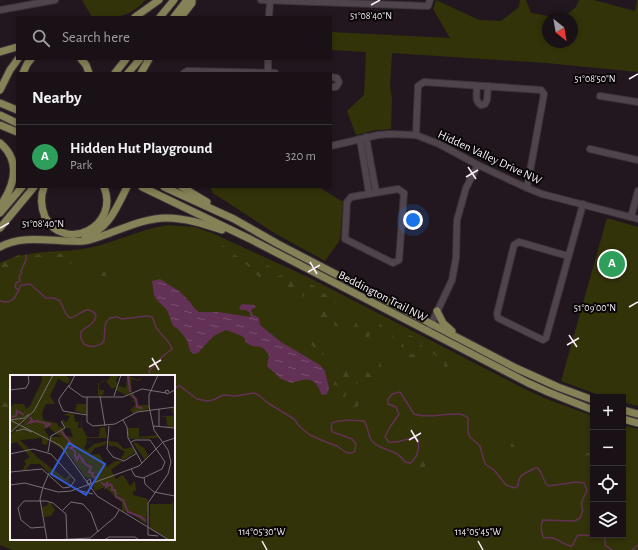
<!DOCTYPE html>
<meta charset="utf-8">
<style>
body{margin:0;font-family:"Alegreya Sans",sans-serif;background:#231a20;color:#f1f3f6}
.controls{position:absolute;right:12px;bottom:12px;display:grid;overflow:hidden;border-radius:0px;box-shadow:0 2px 6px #0003}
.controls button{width:36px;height:36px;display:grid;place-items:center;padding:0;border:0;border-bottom:1px solid #383136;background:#1a1117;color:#f1f3f6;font:20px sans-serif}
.compass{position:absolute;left:542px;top:12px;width:36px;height:36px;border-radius:50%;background:#1a1117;box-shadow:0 2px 6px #0003;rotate:149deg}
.you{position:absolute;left:413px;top:220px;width:14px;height:14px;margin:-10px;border:3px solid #fff;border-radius:50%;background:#1a73e8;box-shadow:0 0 0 6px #1a73e833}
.badge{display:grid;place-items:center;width:26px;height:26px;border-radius:50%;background:#1a73e8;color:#fff;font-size:13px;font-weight:700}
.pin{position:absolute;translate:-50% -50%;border:2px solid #fff;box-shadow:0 1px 4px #0006}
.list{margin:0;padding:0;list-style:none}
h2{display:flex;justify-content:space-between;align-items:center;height:52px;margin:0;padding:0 16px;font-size:17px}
h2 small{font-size:13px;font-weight:400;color:#9f9da1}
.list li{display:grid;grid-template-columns:26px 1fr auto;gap:12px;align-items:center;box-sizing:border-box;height:64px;padding:0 16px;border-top:1px solid #383136}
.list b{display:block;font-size:15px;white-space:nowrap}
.list p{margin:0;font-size:13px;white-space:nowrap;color:#9f9da1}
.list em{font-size:13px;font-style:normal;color:#9f9da1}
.icon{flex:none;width:22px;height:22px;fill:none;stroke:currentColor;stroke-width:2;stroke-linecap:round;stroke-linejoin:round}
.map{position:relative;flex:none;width:638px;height:550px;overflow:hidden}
.search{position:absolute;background:#1a1117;box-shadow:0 2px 6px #0003;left:16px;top:16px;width:316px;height:44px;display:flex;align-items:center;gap:10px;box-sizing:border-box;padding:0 14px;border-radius:0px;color:#9f9da1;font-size:15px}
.panel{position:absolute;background:#1a1117;box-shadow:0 2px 6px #0003;left:16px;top:72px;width:316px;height:116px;border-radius:0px}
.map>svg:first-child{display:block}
.green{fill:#323309;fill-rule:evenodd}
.forest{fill:url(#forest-firs)}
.water{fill:url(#water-ripples)}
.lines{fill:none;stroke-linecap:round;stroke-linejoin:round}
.stream{stroke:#633155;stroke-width:1.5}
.minor-casing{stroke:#3a3338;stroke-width:8}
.major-casing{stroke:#3a3338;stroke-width:9}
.minor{stroke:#50444c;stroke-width:6}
.major{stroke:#858257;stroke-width:7}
.ticks{fill:none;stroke:#f8f0f6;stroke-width:1.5}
.labels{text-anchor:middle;stroke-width:4;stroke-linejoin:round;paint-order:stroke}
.street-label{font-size:12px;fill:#f8f0f6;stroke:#090507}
.inset-river{fill:none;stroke:#633155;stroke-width:2}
.inset-road{fill:none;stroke:#786e75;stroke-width:1}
.view{fill:#335edb;fill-opacity:0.15;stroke:#335edb;stroke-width:2}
.inset-edge{fill:none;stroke:#f8f0f6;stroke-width:2}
.ticks-label{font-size:10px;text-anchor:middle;fill:#f8f0f6;stroke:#090507;stroke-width:4;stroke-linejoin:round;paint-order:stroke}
</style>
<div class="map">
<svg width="638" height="550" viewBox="0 0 638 550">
<defs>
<pattern id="forest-firs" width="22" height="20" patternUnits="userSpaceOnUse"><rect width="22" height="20" fill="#323309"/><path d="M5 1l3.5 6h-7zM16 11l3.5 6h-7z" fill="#464721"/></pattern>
<pattern id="water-ripples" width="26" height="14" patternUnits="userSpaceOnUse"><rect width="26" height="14" fill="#633155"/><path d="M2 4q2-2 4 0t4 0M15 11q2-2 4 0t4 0" fill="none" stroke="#7a4f6e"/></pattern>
</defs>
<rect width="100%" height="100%" fill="#22171f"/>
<g class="green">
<path d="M 82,0 L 146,0 C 126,19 118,17 92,17 Z"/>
<path d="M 436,0 L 479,20 L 501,21 L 519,7 L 520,0 L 526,0 L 531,13 L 560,18 L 548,18 L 548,42 L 572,42 L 572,18 L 563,18 L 576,7 L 579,0 L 594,0 L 635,11 L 637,0 L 638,0 L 638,72 L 546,63 L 392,53 L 390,86 L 392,99 L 391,129 L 375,130 L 356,135 L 347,111 L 364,95 L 366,52 L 331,50 L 331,32 L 450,38 L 433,9 Z"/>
<path d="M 210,187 L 319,187 L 343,202 L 340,240 L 325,261 L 276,234 L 213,193 Z"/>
<path d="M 607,218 L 638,227 L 638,406 L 623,402 L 623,397 L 604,397 L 561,381 Z"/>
<path d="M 168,225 L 195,227 L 212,233 L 310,278 L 523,388 L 544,398 L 593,416 L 593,535 L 623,535 L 623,425 L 638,429 L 638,550 L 12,550 L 0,545 L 0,263 C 31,248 56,254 88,248 C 115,243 140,229 168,225 ZM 11,376 L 174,376 L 174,539 L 11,539 Z"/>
</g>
<g class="forest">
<path d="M 222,246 L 224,246 L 230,252 L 253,265 L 259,262 L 271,267 L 266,281 C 259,279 254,271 248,266 C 243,262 237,258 231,256 L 230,261 L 228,262 L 223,252 Z"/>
<path d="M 76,251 L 80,251 L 80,252 L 76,253 L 69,258 L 72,262 L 69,265 L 67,259 L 63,260 L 60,259 L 36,259 L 33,256 L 53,252 L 62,254 Z"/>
<path d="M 21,254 L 22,259 L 20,263 L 9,267 L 6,271 L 0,270 L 0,263 Z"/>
<path d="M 110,269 L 113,272 L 112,274 L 108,274 L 106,276 L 99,276 L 98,273 L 99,271 L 103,272 Z"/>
<path d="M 289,273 L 292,279 L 299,285 L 301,280 C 306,285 301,291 311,284 L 319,289 L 321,294 L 328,293 L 330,301 L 327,303 L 324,298 L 309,296 L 307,294 L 303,297 L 302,296 L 303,292 L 302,290 L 288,287 L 272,280 L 273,278 Z"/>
<path d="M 205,298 L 216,298 L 225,299 L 225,300 L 210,306 L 208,306 L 204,301 Z"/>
<path d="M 334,298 L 336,298 L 339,301 L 342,299 L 350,308 L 356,310 L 357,313 C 346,314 340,307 333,300 Z"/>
<path d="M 318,301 L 323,302 L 326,307 L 326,312 L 329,314 L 333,308 L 335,309 L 335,314 L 336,316 L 339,315 C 345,322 349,317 355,321 C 357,323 358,328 359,331 L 352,335 L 350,334 L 350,331 L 351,328 L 346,324 L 343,328 L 335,326 L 334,322 L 322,318 L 318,314 L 319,311 L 315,305 Z"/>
<path d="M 364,323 L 367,323 L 368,327 L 371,327 L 373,332 L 384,335 L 385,337 L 369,335 L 369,340 L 366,340 L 363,324 Z"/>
<path d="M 381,323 L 386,323 L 393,326 L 394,332 L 398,333 L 400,341 L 395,345 L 393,342 L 391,329 L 385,327 L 381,329 L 379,328 L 380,324 Z"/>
<path d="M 406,334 L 412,336 L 422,342 L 421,348 L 428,350 L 432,349 L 435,351 L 437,351 L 443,357 L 441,358 L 437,357 L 431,352 L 417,353 L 414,348 L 417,343 L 412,339 L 408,341 L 405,349 L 403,349 L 401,347 L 403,338 Z"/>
<path d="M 295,336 L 310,342 L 313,342 L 320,351 L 323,352 L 324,355 L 312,354 L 311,353 L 314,348 L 312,345 L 294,338 L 293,337 Z"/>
<path d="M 397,349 L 406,353 L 420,356 L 421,357 L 415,364 L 414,365 L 408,358 L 398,356 L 395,361 L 393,362 L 394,351 Z"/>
<path d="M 382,356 L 387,358 L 381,366 L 380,371 L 384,376 L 392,380 L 391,385 C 384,384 380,378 377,373 L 380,361 L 379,358 Z"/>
<path d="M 445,359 L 451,360 L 462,369 L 461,371 L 459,370 L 450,362 L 447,367 L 445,367 L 444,365 Z"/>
<path d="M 350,365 L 353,368 L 352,376 L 356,378 L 360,375 L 362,379 L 346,392 L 345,400 L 341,408 L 339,408 C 336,400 338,395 339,388 L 338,386 L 334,385 C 333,376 344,371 350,365 Z"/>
<path d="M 366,372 L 375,375 C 376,389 369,385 365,395 L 362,395 L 358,406 L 350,409 L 359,394 L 367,387 L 364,381 Z"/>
<path d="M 11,399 L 11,413 L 0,424 L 0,406 Z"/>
<path d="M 538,423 L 544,426 L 544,429 L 540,432 L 532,434 L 527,431 L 521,430 L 520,429 C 524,426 529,429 532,431 L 536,429 Z"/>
<path d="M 512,443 L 515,444 L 520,452 L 517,456 L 512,457 L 510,450 L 511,444 Z"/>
<path d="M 569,446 L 593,454 L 593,457 L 589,455 L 583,457 L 575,456 L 570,460 L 567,451 L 567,447 Z"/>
<path d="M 423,456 L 425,457 L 425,467 L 432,470 L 430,478 L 429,479 L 421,474 L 418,463 Z"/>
<path d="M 638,483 L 638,491 L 623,491 L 623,485 L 631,487 Z"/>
<path d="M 502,501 L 504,501 L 508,511 L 506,512 L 498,509 L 497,504 Z"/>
</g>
<path class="water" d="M 160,279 L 179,291 L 191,303 L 194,308 L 199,312 L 218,312 L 251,317 L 250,313 L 246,310 L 241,310 L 239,308 L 242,304 L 254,305 L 256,307 L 251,310 L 253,315 L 259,318 L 260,325 L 281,342 L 320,365 L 325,371 L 329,388 L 327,394 L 322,395 C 320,392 319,387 316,384 C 309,376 300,381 292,383 L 281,379 L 267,366 L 269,355 L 265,350 L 261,347 L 252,346 L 245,342 L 245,339 L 242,336 L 226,330 C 210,336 209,342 198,353 L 193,354 L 190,351 L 187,340 L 178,329 L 173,326 L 167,310 L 156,299 L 154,295 L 152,281 Z"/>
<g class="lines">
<g class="stream">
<path d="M 19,291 L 15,287 L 16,283 L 20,281 L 19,276 L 22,273 L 21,271 L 26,260 L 26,255"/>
<path d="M 0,301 C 14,305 16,295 21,285 L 30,284 L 46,298 L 54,298 L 60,301 L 66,314 L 70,318 C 81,316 86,303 96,315 C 94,332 72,324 84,344 C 91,348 99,347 104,341 L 105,326 L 106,322 L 110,318 L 117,317 L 122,319 L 147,316 L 152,317 C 154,320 154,324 156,327 C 160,335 170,340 172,349 L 163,356 L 149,371 L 150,376"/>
<path d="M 174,390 L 178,386 L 180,386 L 197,399 L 207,401 L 213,400 L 223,395 L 236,396 L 254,393 L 257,394 L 268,403 L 294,419 L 300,427 L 310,435 L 326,442 L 337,446 L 347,453 L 352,453 L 355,451 L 356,444 L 352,439 L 333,432 L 331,429 L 332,423 C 341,419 355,420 364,421 C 369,427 367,436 373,442 C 383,452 396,448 405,462 L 410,463 C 417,459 421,446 417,438 C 408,437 399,444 389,442 L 385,437 L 390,427 L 399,414 L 396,407 L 388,404 L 388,399 L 392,394 L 400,392 L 414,414 C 429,419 444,413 459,414 C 463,414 465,416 468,418 L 468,432 L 470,437 L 480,446 L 485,464 L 494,470 L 506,485 L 515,488 L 518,486 L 519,479 L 522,475 L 535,468 L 538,468 L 540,471 L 546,484 L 549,486 L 576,482 L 584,483 L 587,490 C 584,499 579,501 583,510 L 580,518 L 575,521 L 543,520 C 540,525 541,533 544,538 C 556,535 562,545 572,546 L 577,536 C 585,533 592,538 600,535"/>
<path d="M 603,535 L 605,540 L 605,545 L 612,550"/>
<path d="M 632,550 L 638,545"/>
</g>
<g class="minor-casing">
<g id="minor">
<path d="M 261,0 L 428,6 L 430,0"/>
<path d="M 0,10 L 55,0"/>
<path d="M 269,17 L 270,0"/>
<path d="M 184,73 L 187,71 L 275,73"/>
<path d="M 268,73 L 268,59"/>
<path d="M 331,77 L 337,78 L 339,82 L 336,87 L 331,87"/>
<path d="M 477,86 C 477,93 474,101 481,105 L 485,104 L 487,100 L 488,86"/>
<path d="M 600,96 L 638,102"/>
<path d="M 416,135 L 418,86 L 424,82 L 541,90 L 544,94 L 527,188"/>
<path d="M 366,137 L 376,192"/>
<path d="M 360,139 L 369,193"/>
<path d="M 331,146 L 378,135 L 390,134 L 416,135 L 439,144 L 478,165 L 527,188 L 542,194 L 638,219"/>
<path d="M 590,149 L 638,160"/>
<path d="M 398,189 L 404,193 L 399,260 L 393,263 L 345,239 L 347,202 L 351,197 Z"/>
<path d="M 631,217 L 638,191"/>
<path d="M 568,256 L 519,242 L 514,245 L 497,314 L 498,318 L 543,340 L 546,338 L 583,204"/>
<path d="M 428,331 L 452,280 L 456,258 L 457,220 L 466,188 L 478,165"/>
</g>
</g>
<g class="major-casing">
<g id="major">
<path d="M 135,17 L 159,0"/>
<path d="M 160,17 L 174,0"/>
<path d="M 174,17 L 187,0"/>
<path d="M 181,17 L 192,3 L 192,0"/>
<path d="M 0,52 L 17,47"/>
<path d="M 81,59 L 86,65 L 89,73"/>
<path d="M 23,73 L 27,64 L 31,59"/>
<path d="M 115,73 L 126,59"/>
<path d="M 128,73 L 140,59"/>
<path d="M 141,73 L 149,59"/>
<path d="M 0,90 L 10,70 L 18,59"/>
<path d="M 0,103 L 17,110"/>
<path d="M 0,115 L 17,123"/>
<path d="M 0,125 L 17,132"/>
<path d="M 0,143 C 22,162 14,186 0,206"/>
<path d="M 44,187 C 40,197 41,207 45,217 C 65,254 120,226 104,187"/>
<path d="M 142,187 L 250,239 L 528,383 L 548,392 L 593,410"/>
<path d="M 164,187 L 234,219 L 278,244 L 516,368 L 558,387 L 593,400"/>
<path d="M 182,187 L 207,202"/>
<path d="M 0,213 L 22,187"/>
<path d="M 0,228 L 34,187"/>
<path d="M 85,238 C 109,228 116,209 127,187"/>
<path d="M 0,247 C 24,233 57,243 84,241 C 93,240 102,236 110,233 C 127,227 147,218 166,218 C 186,218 204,224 222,230"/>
<path d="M 437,311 L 443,323 L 452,331"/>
<path d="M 623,410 L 638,414"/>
<path d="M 623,419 L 638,423"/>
</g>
</g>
<use href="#minor" class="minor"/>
<use href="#major" class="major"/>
</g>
<path class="ticks" d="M 371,5 L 380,0M 629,79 L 638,74M 468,167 L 476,179M 466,177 L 478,170M 0,228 L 9,223M 310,262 L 317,274M 308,272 L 320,265M 629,307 L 638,302M 569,335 L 577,347M 567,345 L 579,338M 152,358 L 159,370M 149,367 L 161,360M 411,430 L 418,442M 409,440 L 421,433M 262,541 L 267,550M 478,541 L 483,550"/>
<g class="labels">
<g class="street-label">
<text transform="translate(490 157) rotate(25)" y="4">Hidden Valley Drive NW</text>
<text transform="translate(383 296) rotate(27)" y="4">Beddington Trail NW</text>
</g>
</g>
<g transform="translate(10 375)">
<rect width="165" height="165" fill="#22171f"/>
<path d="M 32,0 L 55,0 L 60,4 L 58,9 L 48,4 L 40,21 L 45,29 L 36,29 L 32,38 L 33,45 L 47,48 L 49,53 L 52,49 L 51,52 L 54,53 L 45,58 L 39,52 L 34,54 L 39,62 L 37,70 L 32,69 L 32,63 L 10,65 L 28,83 L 53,102 L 56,104 L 59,100 L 61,102 L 58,105 L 62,109 L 40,99 L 30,89 L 20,89 L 16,95 L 12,96 L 16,89 L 14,86 L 20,82 L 7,67 L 0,69 L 0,60 L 23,39 L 0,58 L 0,29 L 3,31 L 4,29 L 14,29 L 16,34 L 20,31 L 32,6 ZM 102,0 L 108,1 L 106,5 L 108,11 L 102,14 L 96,6 L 89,8 L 89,15 L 94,15 L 93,20 L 88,21 L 88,8 L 96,5 L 97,6 ZM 117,0 L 128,5 L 130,3 L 132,2 L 129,6 L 121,4 L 122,17 L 116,20 L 105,15 L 108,11 L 116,13 ZM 123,18 L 129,30 L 138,30 L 139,34 L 123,38 L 120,35 L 126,29 L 124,26 L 119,28 L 124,25 L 119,20 ZM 67,29 L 76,29 L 77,39 L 65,36 ZM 165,32 L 165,53 L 153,52 L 160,50 L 157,50 L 156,42 L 149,41 L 163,41 L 162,33 ZM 60,38 L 64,39 L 65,47 L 69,47 L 68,53 L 71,53 L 72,39 L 72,52 L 77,62 L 89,62 L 90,53 L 95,52 L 97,63 L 77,63 L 76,66 L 83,68 L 77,67 L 74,73 L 77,75 L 84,69 L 97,66 L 95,70 L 85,73 L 80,80 L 89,79 L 97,92 L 105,86 L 113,86 L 101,95 L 106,104 L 113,100 L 120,111 L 125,106 L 126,116 L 123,116 L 123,120 L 138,124 L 136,149 L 121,138 L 112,136 L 112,128 L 95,112 L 85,116 L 83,112 L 86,105 L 75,102 L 60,81 L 40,65 L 40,62 L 53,62 L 46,59 L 53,54 L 56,61 L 63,62 L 60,53 L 55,53 L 52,47 L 53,44 L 56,48 L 60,41 L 53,40 ZM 118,53 L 129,53 L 129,62 L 147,60 L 148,63 L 118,64 L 120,61 L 118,61 ZM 98,66 L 107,67 L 114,74 L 122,72 L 126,77 L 113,85 L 111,83 L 115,77 L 105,71 L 99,71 ZM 125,67 L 134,73 L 138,80 L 135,85 L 123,68 ZM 163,124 L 165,165 L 160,165 L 140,153 L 140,129 L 162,129 ZM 39,126 L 45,135 L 41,141 L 34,142 L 32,132 L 37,131 Z" fill="#323309"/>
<path class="inset-river" d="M 118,0 L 120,17M 122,20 L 126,24 L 127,32 L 132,33M 0,42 L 6,41 L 7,36 L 14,40M 20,42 L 22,45 L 19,48 L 26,46 L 35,48 L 36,52 L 39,50 L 37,48 L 41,50M 51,56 L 64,72 L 60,73 L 65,76 L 65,81 L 67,85 L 69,80 L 72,85 L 72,83 L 75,89 L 81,92 L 79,97 L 83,98 L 82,100 L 87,104M 91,107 L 94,110 L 97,108 L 96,112 L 100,109 L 102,111 L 102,115 L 105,115 L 106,122 L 113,125 L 118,137 L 131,142 L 136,146"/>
<path class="inset-road" d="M 65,0 L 59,12 L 73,22 L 113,22 L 132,14 L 156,18M 148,0 L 139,20 L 139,31 L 144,55 L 158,75 L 161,87 L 158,99 L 138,128 L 138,160 L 148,161M 59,10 L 49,24 L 49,27 L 53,36 L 77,40M 0,15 L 16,13 L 19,7 L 18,0M 159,17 L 158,15 L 155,16 L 157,19 L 165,15M 90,21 L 95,51M 104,21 L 111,0M 77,22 L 77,47 L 83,51 L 105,49 L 127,37 L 165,32M 149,34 L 149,51M 0,45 L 51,71 L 87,121 L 159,165M 0,45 L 14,43 L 19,39M 113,45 L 117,52 L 118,63 L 132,88M 99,51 L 97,74 L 103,82 L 114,86 L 127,78M 143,51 L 165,53M 6,56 L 14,54 L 22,57M 0,58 L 24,36 L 43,0M 121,67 L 125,65 L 140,65 L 155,87 L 152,94 L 133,103 L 125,101 L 121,94M 38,77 L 41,61 L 55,53 L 51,46M 0,79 L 23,74 L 41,79 L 65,105 L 60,112 L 53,113 L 32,94 L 0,97M 134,102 L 135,109 L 144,117M 78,109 L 80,109 L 80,108 L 81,107 L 80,104 L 77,106 L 77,108 L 78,108 L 78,109M 0,110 L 15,108 L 48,117 L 61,116 L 129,91 L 153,67 L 165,63M 33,112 L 39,98M 33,112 L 30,124 L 37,165M 67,115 L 83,119M 144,117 L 165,121M 36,126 L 43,128 L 56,139 L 57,164M 53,135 L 61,127 L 73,129 L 81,138 L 88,157M 34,152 L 21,153 L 11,145 L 8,133 L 14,126 L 36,126M 43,165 L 80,163 L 105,142 L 109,135M 94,165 L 99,162 L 125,162 L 129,165"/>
<path class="view" d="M 59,68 L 95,89 L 76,120 L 41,99 Z"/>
<rect width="165" height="165" class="inset-edge"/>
</g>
<g class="ticks-label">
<text x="371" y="19">51°08'40"N</text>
<text x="595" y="82">51°08'50"N</text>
<text x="43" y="227">51°08'40"N</text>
<text x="595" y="311">51°09'00"N</text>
<text x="262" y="535">114°05'30"W</text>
<text x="478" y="535">114°05'45"W</text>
</g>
</svg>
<div class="controls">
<button>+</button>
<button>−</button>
<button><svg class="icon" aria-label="locate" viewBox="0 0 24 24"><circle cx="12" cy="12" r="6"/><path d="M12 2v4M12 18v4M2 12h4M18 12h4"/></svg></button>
<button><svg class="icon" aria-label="layers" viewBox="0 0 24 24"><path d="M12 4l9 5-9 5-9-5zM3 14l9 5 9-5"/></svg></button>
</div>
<svg class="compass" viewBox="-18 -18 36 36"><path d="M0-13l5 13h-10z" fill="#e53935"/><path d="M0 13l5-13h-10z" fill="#9f9da1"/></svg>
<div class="you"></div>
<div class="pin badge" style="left:612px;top:264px;background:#2e9e5b">A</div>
<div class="search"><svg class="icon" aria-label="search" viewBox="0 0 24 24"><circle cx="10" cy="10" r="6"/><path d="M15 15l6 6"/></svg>Search here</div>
<section class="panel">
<h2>Nearby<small></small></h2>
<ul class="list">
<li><span class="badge" style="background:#2e9e5b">A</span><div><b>Hidden Hut Playground</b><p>Park</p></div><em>320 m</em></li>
</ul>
</section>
</div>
